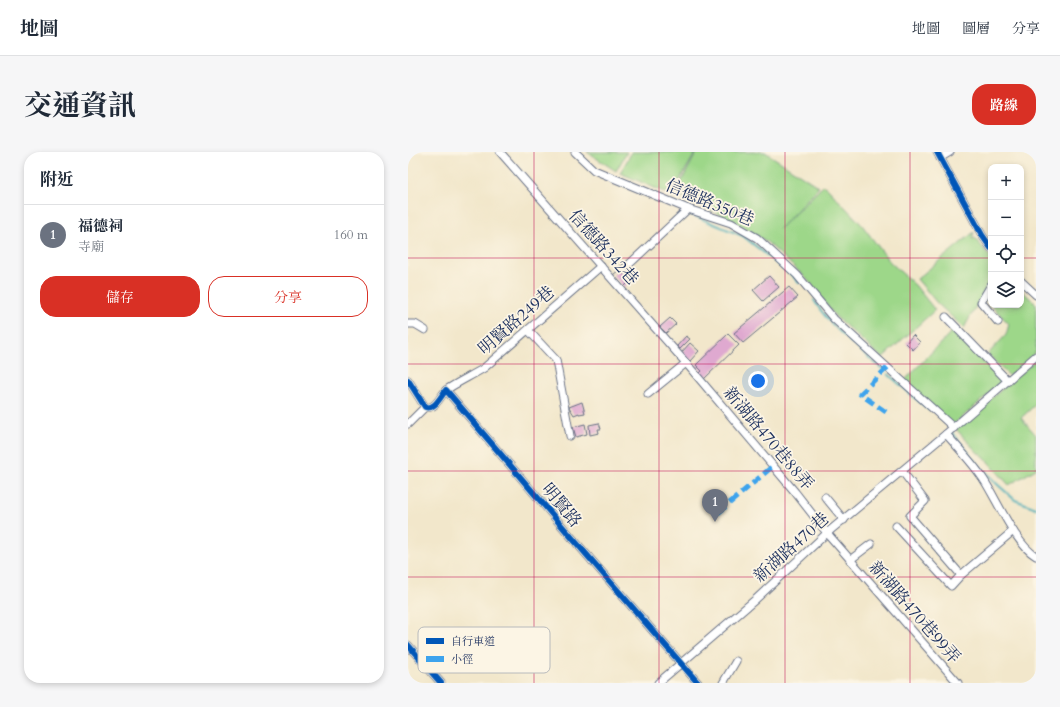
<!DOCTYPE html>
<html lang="zh-TW">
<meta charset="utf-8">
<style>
body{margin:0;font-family:Cardo,"Noto Serif TC",serif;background:#f6f6f7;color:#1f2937}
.controls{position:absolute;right:12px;top:12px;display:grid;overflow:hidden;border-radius:8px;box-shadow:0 2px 6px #0003}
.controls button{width:36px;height:36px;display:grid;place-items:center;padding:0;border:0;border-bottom:1px solid #e0e1e3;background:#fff;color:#1f2937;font:20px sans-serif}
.you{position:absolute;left:350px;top:229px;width:14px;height:14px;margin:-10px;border:3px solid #fff;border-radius:50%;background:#1a73e8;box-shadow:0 0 0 6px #1a73e833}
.badge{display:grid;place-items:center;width:26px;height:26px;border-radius:50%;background:#d93025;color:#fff;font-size:13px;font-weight:700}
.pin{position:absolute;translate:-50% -33px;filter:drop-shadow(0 1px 2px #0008)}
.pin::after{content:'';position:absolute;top:21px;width:14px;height:12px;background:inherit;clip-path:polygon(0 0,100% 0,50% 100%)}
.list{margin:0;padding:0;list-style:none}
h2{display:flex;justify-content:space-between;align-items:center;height:52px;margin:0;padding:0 16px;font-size:17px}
h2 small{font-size:13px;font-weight:400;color:#747a83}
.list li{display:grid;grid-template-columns:26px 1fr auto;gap:12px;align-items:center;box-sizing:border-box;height:60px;padding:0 16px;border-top:1px solid #e0e1e3}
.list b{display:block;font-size:15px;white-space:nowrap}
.list p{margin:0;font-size:13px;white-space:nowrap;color:#747a83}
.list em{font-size:13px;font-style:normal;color:#747a83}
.actions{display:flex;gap:8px;padding:12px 16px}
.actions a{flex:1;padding:9px 0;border:1px solid #d93025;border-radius:16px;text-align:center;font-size:14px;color:#d93025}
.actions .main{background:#d93025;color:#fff}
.icon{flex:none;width:22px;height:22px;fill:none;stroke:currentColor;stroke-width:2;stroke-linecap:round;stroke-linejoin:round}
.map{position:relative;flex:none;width:628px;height:531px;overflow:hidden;border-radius:16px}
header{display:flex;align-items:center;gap:24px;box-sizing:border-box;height:56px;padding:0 20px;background:#fff;border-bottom:1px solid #e0e1e3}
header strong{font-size:19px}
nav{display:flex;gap:22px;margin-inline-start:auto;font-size:14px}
.intro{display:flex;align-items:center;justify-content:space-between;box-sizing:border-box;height:96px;padding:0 24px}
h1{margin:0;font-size:28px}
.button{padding:10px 18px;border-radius:16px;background:#d93025;color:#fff;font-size:14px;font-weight:700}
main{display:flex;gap:24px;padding:0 24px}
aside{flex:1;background:#fff;border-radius:16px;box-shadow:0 2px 6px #0003}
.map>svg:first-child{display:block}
.green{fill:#9dd789;stroke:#5c8374}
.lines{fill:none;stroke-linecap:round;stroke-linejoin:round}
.stream{stroke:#3faeba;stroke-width:2}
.building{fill:#dfa9d0}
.minor-casing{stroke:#666f84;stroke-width:9}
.minor{stroke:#fff;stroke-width:7}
.quiet{stroke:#3da3ed;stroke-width:5;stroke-dasharray:10 5;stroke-linecap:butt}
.cycleway-casing{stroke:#fcf5e5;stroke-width:8}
.cycleway{stroke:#0057b8;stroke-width:6}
.grid{fill:none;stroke:#c2185b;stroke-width:1;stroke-opacity:0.55}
.labels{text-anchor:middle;stroke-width:3.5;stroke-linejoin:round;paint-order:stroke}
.street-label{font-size:17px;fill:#1b2f5e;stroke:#fcf5e5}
.key{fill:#fcf5e5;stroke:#b8babc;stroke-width:1}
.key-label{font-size:11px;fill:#1b2f5e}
</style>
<header>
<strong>地圖</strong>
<nav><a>地圖</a><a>圖層</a><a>分享</a></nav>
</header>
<div class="intro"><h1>交通資訊</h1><a class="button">路線</a></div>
<main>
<aside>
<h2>附近<small></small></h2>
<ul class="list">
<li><span class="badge" style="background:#6b7280">1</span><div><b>福德祠</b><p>寺廟</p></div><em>160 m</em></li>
</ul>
<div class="actions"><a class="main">儲存</a><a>分享</a></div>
</aside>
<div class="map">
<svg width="628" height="531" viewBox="0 0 628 531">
<rect width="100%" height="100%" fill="#fcf5e5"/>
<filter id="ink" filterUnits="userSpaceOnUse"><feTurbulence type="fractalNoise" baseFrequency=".025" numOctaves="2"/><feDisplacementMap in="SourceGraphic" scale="8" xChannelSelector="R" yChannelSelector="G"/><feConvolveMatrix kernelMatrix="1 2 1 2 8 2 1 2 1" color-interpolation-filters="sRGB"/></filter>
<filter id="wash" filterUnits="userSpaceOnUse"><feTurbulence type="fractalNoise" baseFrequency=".012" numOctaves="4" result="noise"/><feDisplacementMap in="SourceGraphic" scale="16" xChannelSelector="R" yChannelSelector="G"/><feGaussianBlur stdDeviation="0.9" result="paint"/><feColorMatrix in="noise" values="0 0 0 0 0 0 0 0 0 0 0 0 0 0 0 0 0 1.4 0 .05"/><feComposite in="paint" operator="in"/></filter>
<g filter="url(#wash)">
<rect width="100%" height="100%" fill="#f2e7cb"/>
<g class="green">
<path d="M 179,0 L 219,0 L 208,19 Z"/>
<path d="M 224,0 L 288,0 L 263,43 L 212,21 Z"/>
<path d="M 289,0 L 357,0 L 411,35 L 371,77 L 416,33 L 454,73 L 482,110 L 507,133 L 527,158 L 474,206 L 427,164 L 399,127 L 359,90 L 326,69 L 267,41 Z"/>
<path d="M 566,80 L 564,87 L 567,86 L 583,106 L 583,127 L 556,176 L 529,151 L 509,127 Z"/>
<path d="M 583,137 L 583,153 L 613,153 L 613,138 L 628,152 L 628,200 L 601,224 L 580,202 L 598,183 L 601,172 L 578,148 L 579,145 Z"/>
<path d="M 545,178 L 595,230 L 545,273 L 496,229 Z"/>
<path d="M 628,208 L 628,252 L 613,266 L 628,283 L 628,317 L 601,333 L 572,301 L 571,302 L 548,277 Z"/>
</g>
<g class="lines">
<g class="stream">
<path d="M 282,62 L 335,84 L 385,124 L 391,131"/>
<path d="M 406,148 C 421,174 450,196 473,216"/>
<path d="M 480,222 L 521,258"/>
<path d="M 543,279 L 567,309 L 589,332 L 607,348 L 628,356"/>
</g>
</g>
<g id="blocks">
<g class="building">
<path d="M 212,117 L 217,122 L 220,119 L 226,125 L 216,135 L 205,123 Z"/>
<path d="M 361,124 L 371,135 L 355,149 L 345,138 Z"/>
<path d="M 381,135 L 390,145 L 335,191 L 326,181 Z"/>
<path d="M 262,166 L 268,172 L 258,181 L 252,175 Z"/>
<path d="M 320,182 L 331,193 L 295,228 L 290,223 L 294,219 L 288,213 Z"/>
<path d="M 505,183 L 512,190 L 505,198 L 498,191 Z"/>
<path d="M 278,184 L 282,187 L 272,197 L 269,194 Z"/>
<path d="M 282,191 L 291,199 L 282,209 L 273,201 Z"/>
<path d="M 174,250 L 177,261 L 171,262 L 171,261 L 166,263 L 161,255 Z"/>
<path d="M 191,271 L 193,277 L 190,277 L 191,281 L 182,283 L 181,273 Z"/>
<path d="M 177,272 L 179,282 L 168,285 L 165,275 Z"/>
</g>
</g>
</g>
<g filter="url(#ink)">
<use href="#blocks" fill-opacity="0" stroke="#666f84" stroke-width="1"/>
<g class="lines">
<g class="minor-casing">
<g id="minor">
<path d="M 92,0 L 278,211 L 387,340 L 419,381 L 550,531"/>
<path d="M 167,0 L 186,18 L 280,57 L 323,71 L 349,86 L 389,123 L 426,167 L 546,276"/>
<path d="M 529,0 L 574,83 L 583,96"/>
<path d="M 532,6 L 542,0"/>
<path d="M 215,118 L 280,57"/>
<path d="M 613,129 L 628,143"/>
<path d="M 583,133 L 573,150 L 590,170"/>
<path d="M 538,165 L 600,229"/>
<path d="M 0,172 L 7,172 L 17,178"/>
<path d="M 120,178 L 148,208 L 162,284"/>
<path d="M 0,228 L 17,255 C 27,258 32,245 38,238 L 159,380 L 290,531"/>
<path d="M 38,238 C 50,230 63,224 76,216 L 193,114"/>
<path d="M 240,242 L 278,211"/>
<path d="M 0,272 L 17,255"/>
<path d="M 538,282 C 551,297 565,311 576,328 C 589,348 608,393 628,404"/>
<path d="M 494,319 L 517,349 L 502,364 L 553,423"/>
<path d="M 417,345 L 436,368"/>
<path d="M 488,374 L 543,434 L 553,423 L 605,379"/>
<path d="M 442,408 L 463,392"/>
<path d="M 0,493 L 33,531"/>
<path d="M 250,531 L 348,447 L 419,381 L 538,282 L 628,204"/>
<path d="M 315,531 L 328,509"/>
</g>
</g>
<use href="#minor" class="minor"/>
<g class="quiet">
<path d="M 478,260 L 452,242 L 480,215"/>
<path d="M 310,361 L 365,314"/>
</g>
<g class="cycleway-casing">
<g id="cycleway">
<path d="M 529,0 L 574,83 L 583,96"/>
<path d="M 0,228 L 17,255 C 27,258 32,245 38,238 L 159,380 L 290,531"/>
<path d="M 0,493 L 33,531"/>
</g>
</g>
<use href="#cycleway" class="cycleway"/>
</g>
</g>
<path class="grid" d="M 126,0 L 126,531M 251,0 L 251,531M 377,0 L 377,531M 502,0 L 502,531M 0,106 L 583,106M 613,106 L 628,106M 0,212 L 628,212M 0,319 L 628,319M 0,425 L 628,425"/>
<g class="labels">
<g class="street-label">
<text transform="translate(302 50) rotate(23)" y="6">信德路350巷</text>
<text transform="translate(196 95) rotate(48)" y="6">信德路342巷</text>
<text transform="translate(108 168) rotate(-41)" y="6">明賢路249巷</text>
<text transform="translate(361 286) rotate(50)" y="6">新湖路470巷88弄</text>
<text transform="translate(154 353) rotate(50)" y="6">明賢路</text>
<text transform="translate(383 395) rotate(-42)" y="6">新湖路470巷</text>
<text transform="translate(507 460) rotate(49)" y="6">新湖路470巷99弄</text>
</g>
</g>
<rect x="10" y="475" width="132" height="46" rx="6" class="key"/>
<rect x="18" y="486" width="18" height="6" fill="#0057b8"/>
<rect x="18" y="504" width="18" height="6" fill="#3da3ed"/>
<g class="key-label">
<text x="43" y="493">自行車道</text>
<text x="43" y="511">小徑</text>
</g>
</svg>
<div class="controls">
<button>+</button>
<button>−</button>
<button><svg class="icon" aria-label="locate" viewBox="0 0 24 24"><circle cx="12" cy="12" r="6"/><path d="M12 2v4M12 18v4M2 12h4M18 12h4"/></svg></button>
<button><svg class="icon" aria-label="layers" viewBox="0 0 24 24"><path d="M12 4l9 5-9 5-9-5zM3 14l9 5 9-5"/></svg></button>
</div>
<div class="you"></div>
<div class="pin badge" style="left:307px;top:370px;background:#6b7280">1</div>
</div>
</main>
